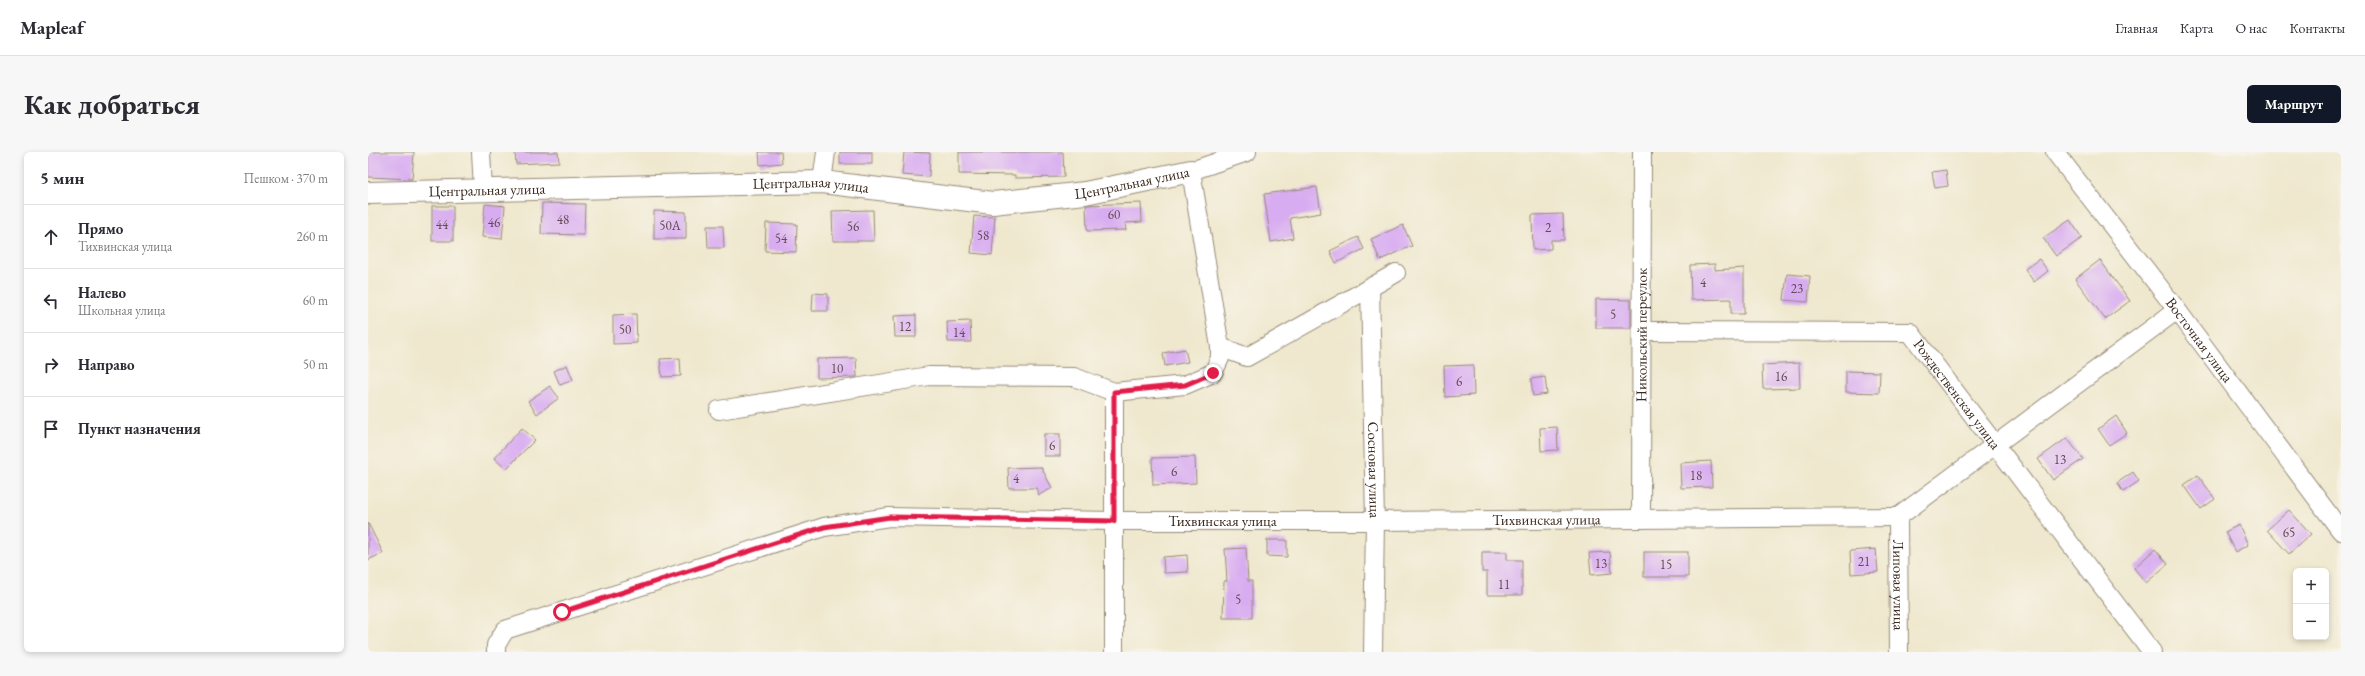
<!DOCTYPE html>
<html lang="ru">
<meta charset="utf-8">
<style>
body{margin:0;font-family:"EB Garamond",serif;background:#f7f7f7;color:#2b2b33}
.controls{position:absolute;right:12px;bottom:12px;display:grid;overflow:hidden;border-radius:6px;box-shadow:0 2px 6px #0003}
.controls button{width:36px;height:36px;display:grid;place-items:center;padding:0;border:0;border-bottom:1px solid #e1e1e2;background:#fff;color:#2b2b33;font:20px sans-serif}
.stop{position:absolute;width:12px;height:12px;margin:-9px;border:3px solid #e11d48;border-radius:50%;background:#fff}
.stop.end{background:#e11d48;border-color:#fff;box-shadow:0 1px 4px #0008}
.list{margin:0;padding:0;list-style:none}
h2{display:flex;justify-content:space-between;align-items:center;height:52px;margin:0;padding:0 16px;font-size:17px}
h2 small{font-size:13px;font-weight:400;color:#7c7c81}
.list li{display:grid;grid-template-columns:26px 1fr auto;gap:12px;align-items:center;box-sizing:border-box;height:64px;padding:0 16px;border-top:1px solid #e1e1e2}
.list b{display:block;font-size:15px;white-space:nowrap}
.list p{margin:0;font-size:13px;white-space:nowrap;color:#7c7c81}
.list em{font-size:13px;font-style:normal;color:#7c7c81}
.icon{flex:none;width:22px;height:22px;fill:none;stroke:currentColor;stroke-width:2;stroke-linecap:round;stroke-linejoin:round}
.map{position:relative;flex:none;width:1973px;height:500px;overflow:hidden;border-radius:6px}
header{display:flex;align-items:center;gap:24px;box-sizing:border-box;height:56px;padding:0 20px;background:#fff;border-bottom:1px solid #e1e1e2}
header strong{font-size:19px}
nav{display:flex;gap:22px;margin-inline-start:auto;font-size:14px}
.intro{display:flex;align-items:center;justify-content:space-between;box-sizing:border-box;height:96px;padding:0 24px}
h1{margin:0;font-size:28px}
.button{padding:10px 18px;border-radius:6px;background:#111827;color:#fff;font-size:14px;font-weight:700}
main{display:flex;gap:24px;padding:0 24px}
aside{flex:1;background:#fff;border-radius:6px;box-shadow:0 2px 6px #0003}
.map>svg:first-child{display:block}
.building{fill:#d8acf1}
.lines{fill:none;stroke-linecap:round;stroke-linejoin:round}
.minor-casing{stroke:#958976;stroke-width:20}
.tertiary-casing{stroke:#958976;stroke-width:24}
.minor{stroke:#fff;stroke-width:18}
.tertiary{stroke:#fff;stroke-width:22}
.route{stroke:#e11d48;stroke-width:5}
.labels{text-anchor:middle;stroke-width:3;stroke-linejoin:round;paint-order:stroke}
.number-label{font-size:13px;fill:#624a53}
.street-label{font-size:15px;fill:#3b2a1e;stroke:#f7f3e8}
</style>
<header>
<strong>Mapleaf</strong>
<nav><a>Главная</a><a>Карта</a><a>О нас</a><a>Контакты</a></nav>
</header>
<div class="intro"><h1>Как добраться</h1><a class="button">Маршрут</a></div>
<main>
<aside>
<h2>5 мин<small>Пешком · 370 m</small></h2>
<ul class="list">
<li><svg class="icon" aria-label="ahead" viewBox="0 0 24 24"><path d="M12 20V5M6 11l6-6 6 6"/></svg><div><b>Прямо</b><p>Тихвинская улица</p></div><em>260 m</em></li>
<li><svg class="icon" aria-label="left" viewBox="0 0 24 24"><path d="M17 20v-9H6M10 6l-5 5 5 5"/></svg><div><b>Налево</b><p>Школьная улица</p></div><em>60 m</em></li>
<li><svg class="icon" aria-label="right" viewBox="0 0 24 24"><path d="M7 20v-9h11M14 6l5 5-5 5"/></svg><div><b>Направо</b></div><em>50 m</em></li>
<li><svg class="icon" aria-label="arrive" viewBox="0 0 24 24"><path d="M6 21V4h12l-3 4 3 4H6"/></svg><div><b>Пункт назначения</b></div></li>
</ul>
</aside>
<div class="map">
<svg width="1973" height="500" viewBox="0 0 1973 500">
<rect width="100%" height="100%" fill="#f7f3e8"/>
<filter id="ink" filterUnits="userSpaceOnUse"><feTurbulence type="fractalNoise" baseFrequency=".025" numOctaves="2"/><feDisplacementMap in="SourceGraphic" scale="8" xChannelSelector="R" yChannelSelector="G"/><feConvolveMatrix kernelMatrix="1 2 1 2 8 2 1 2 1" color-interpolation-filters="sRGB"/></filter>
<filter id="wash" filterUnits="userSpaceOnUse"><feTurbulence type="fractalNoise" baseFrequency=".012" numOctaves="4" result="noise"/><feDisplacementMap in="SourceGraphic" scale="16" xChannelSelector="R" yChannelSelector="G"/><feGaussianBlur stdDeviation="0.9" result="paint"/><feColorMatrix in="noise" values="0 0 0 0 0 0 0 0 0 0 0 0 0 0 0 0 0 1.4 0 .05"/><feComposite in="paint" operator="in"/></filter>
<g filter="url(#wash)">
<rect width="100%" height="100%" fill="#efe8ce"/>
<g id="blocks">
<g class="building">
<path d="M 0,0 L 46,0 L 44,27 L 0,25 Z"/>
<path d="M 147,0 L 190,0 L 191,10 L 148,12 Z"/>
<path d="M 391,0 L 413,0 L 414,11 L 392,13 Z"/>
<rect x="472" y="0" width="32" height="12"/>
<path d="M 536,0 L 562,1 L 561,25 L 534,23 Z"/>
<path d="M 591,0 L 695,0 L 696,25 L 647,26 L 647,23 L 591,22 Z"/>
<path d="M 1578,18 L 1580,34 L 1567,36 L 1564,20 Z"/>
<path d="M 949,35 L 953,61 L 922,66 L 925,86 L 903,90 L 896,42 Z"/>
<path d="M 174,51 L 217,52 L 216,83 L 173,82 Z"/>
<path d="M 773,51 L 774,70 L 757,71 L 758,78 L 719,79 L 718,53 Z"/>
<path d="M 117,52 L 137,54 L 134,87 L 114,85 Z"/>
<rect x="64" y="54" width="21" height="35"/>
<path d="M 505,58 L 506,89 L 465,89 L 464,59 Z"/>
<path d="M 286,59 L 318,60 L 318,87 L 286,87 Z"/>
<path d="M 1195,62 L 1196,88 L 1183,88 L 1183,97 L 1165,98 L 1164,63 Z"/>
<path d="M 606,64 L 627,65 L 624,103 L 603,101 Z"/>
<path d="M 1702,68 L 1714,86 L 1688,104 L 1675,86 Z"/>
<path d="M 398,71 L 429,72 L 428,100 L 397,99 Z"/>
<path d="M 1035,73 L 1044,94 L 1012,108 L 1003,87 Z"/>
<path d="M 339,74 L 355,74 L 356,96 L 340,96 Z"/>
<path d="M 990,85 L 996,97 L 968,111 L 962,99 Z"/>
<path d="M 1671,107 L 1680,119 L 1666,130 L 1657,117 Z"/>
<path d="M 1732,108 L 1762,149 L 1737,167 L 1707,127 Z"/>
<path d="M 1347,112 L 1347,118 L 1376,116 L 1376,162 L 1363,162 L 1363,147 L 1323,148 L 1322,113 Z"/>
<path d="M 1419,122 L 1442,124 L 1440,150 L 1416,148 Z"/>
<path d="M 445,141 L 460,142 L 460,159 L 444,159 Z"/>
<path d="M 1228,147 L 1263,148 L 1263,176 L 1228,176 Z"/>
<path d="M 268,162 L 269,191 L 245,192 L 245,163 Z"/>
<path d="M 548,163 L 548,185 L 527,185 L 526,164 Z"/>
<path d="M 602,169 L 603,190 L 580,190 L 579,170 Z"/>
<path d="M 817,197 L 820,210 L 797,214 L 795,201 Z"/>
<path d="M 312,206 L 313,224 L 294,225 L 292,207 Z"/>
<path d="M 488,206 L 489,225 L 449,226 L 449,207 Z"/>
<path d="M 1431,211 L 1432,236 L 1395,237 L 1394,213 Z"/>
<path d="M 199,213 L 205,228 L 192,233 L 186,219 Z"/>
<path d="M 1105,213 L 1106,243 L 1077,245 L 1076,214 Z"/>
<path d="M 1478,219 L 1512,220 L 1511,241 L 1478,240 Z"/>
<path d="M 1177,225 L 1179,242 L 1165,244 L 1163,227 Z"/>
<path d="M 182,234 L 191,246 L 169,262 L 160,249 Z"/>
<path d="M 1748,264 L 1759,281 L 1741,293 L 1730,277 Z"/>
<path d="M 1189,275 L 1190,298 L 1173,299 L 1172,276 Z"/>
<path d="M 154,276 L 167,288 L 138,317 L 126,306 Z"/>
<rect x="676" y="282" width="16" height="22"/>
<path d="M 1699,286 L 1715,307 L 1685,328 L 1670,307 Z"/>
<path d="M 827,305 L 828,331 L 785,333 L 784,306 Z"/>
<path d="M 1343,309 L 1344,335 L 1313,336 L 1312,311 Z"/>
<path d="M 673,315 L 684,336 L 671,343 L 668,336 L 641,336 L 640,316 Z"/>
<path d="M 1765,320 L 1771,329 L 1755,340 L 1749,331 Z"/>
<path d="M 1830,323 L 1847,347 L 1833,357 L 1816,333 Z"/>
<path d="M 1921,358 L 1943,382 L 1921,402 L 1899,378 Z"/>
<path d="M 0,371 L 15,401 L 0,408 Z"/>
<path d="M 1871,373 L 1880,393 L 1867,400 L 1857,380 Z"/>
<path d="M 899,388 L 919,388 L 919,405 L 899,404 Z"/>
<path d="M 878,396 L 880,429 L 884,429 L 884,466 L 855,466 L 856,429 L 859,429 L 857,397 Z"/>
<path d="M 1508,397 L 1510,420 L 1483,422 L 1482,399 Z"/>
<path d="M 1787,397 L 1800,412 L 1778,431 L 1766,416 Z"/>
<path d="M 1114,400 L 1139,400 L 1139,408 L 1154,408 L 1154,443 L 1119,443 L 1119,420 L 1114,420 Z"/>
<path d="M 1242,400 L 1244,421 L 1223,423 L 1221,401 Z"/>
<rect x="1276" y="400" width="44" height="25"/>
<path d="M 819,403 L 820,420 L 796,421 L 795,405 Z"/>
</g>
</g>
</g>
<g filter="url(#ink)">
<use href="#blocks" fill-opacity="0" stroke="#958976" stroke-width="1"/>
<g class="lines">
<g class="minor-casing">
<g id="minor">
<path d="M 113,0 L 115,38"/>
<path id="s1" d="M 1687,0 L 1809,158 L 1973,379"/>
<path d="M 454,30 L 458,0"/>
<path id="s2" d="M 1002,135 L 1007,369 L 1005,500"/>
<path id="s3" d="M 1274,179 L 1542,180 L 1784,500"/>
<path d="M 852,195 L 879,205 L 1028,121"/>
<path d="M 746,240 L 746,500"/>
<path d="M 351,258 L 561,224 L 706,225 L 746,240 L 817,233 L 845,221 L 852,206 L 852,195 L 823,19 L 879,0"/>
<path d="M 1530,365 L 1809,158"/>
<path id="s4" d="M 1530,365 L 1531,500"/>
<path id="s5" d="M 1273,367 L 1274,0"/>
<path id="s6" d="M 128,500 L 128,493 L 137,478 L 456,375 L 521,365 L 746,369 L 1007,369 L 1530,365"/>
</g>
</g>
<g class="tertiary-casing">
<g id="tertiary">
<path id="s7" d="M 0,41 L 454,30 L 625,51 L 717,41 L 823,19"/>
</g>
</g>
<use href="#minor" class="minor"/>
<use href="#tertiary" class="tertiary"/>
</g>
</g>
<g class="lines" filter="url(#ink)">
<path class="route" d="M 194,460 L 456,375 L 522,365 L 746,369 L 746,240 L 817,233 L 845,221"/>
</g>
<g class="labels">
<g class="number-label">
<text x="746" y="67">60</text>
<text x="195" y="72">48</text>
<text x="126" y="75">46</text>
<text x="74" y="77">44</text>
<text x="302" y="78">50А</text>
<text x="485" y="79">56</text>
<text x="1180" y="80">2</text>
<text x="615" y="88">58</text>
<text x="413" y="91">54</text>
<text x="1335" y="135">4</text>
<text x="1429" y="141">23</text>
<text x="1245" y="167">5</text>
<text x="537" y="179">12</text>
<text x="257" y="182">50</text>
<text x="591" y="185">14</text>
<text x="469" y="221">10</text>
<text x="1413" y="229">16</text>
<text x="1091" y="234">6</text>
<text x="684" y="298">6</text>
<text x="1692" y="312">13</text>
<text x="806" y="324">6</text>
<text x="1328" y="328">18</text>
<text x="648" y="331">4</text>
<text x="1921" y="385">65</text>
<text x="1496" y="414">21</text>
<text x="1233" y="416">13</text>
<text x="1298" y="417">15</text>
<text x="1136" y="437">11</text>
<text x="870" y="452">5</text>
</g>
<g class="street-label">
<text dy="5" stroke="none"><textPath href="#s7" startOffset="767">Центральная улица</textPath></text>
<text dy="5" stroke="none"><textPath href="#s7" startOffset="443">Центральная улица</textPath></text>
<text dy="5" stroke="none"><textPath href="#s7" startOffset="119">Центральная улица</textPath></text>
<text dy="5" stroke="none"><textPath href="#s5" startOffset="184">Никольский переулок</textPath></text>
<text dy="5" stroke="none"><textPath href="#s1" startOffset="237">Восточная улица</textPath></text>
<text dy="5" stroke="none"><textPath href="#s3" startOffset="346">Рождественская улица</textPath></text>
<text dy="5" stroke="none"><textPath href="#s2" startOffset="183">Сосновая улица</textPath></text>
<text dy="5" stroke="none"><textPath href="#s6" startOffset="1083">Тихвинская улица</textPath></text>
<text dy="5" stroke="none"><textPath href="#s6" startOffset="759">Тихвинская улица</textPath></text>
<text dy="5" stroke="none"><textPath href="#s4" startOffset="68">Липовая улица</textPath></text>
</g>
</g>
</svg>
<div class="controls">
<button>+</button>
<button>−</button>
</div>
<div class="stop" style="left:194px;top:460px"></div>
<div class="stop end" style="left:845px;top:221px"></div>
</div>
</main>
